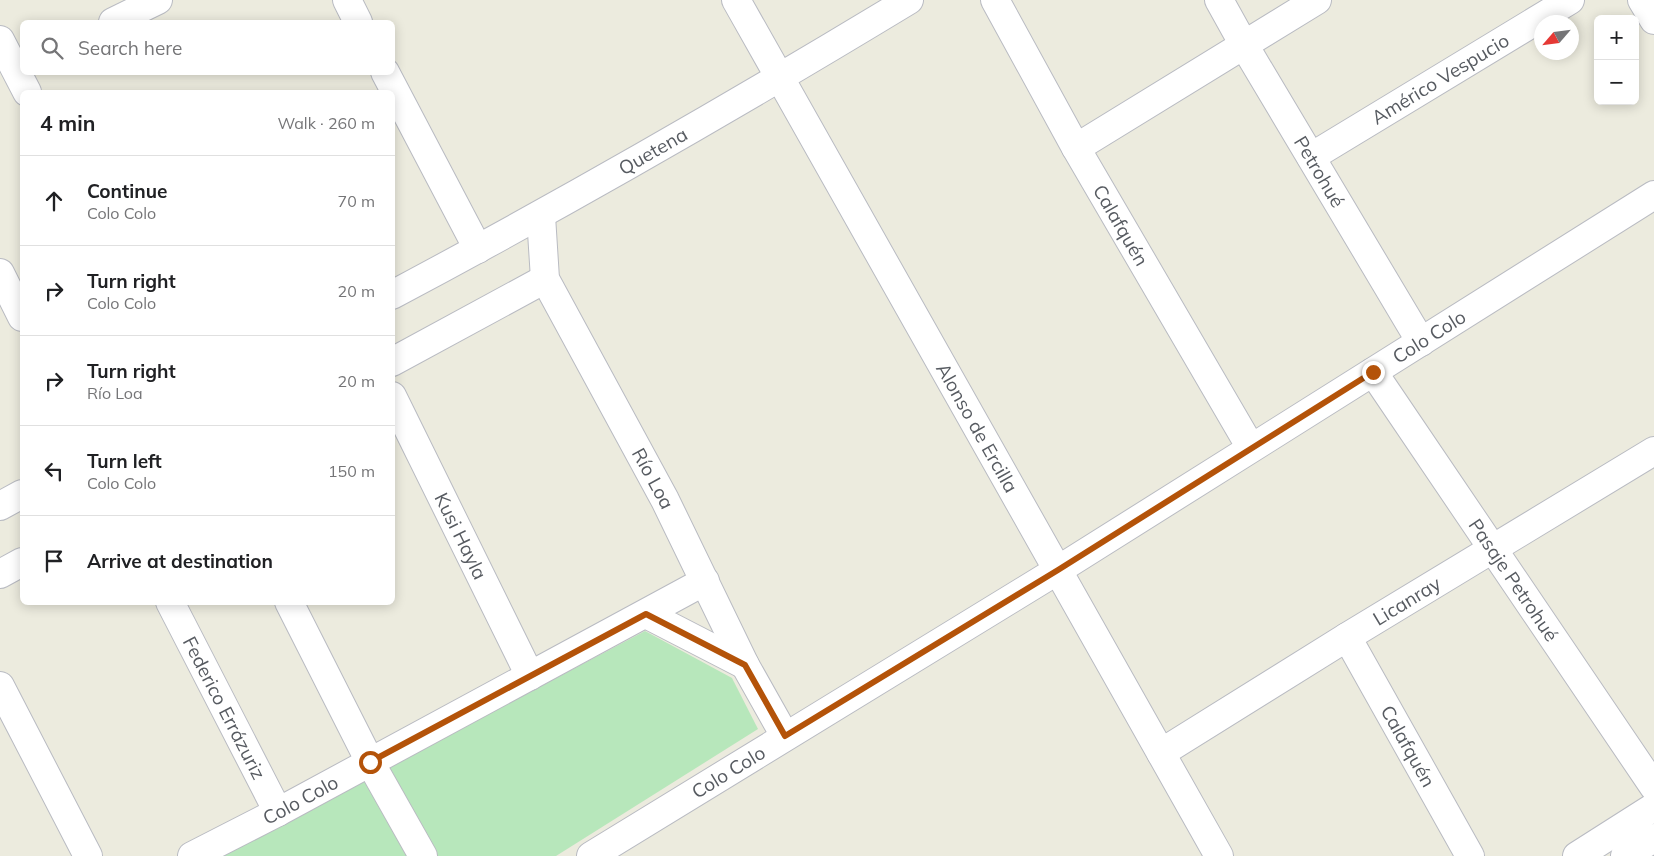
<!DOCTYPE html>
<meta charset="utf-8">
<style>
body{margin:0;font-family:Mulish,sans-serif;background:#f2f2f2;color:#202124}
.controls{position:absolute;right:15px;top:15px;display:grid;overflow:hidden;border-radius:8px;box-shadow:0 2px 12px #0003}
.controls button{width:45px;height:45px;display:grid;place-items:center;padding:0;border:0;border-bottom:1px solid #e0e0e0;background:#fff;color:#202124;font:25px sans-serif}
.compass{position:absolute;left:1534px;top:15px;width:45px;height:45px;border-radius:50%;background:#fff;box-shadow:0 2px 12px #0003;rotate:242deg}
.stop{position:absolute;width:15px;height:15px;margin:-11px;border:4px solid #b45309;border-radius:50%;background:#fff}
.stop.end{background:#b45309;border-color:#fff;box-shadow:0 1px 5px #0008}
.list{margin:0;padding:0;list-style:none}
h2{display:flex;justify-content:space-between;align-items:center;height:65px;margin:0;padding:0 20px;font-size:21px}
h2 small{font-size:16px;font-weight:400;color:#757577}
.list li{display:grid;grid-template-columns:32px 1fr auto;gap:15px;align-items:center;box-sizing:border-box;height:90px;padding:0 20px;border-top:1px solid #e0e0e0}
.list b{display:block;font-size:19px;white-space:nowrap}
.list p{margin:0;font-size:16px;white-space:nowrap;color:#757577}
.list em{font-size:16px;font-style:normal;color:#757577}
.icon{flex:none;width:28px;height:28px;fill:none;stroke:currentColor;stroke-width:2;stroke-linecap:round;stroke-linejoin:round}
.map{position:relative;flex:none;width:1654px;height:856px;overflow:hidden}
.search{position:absolute;background:#fff;box-shadow:0 2px 12px #0003;left:20px;top:20px;width:375px;height:55px;display:flex;align-items:center;gap:12px;box-sizing:border-box;padding:0 18px;border-radius:8px;color:#757577;font-size:19px}
.panel{position:absolute;background:#fff;box-shadow:0 2px 12px #0003;left:20px;top:90px;width:375px;height:515px;border-radius:8px}
.map>svg:first-child{display:block}
.green{fill:#b7e7bb}
.lines{fill:none;stroke-linecap:round;stroke-linejoin:round}
.minor-casing{stroke:#b9bbc2;stroke-width:30}
.minor{stroke:#fff;stroke-width:28}
.route{stroke:#b45309;stroke-width:6}
.labels{text-anchor:middle;stroke-width:4;stroke-linejoin:round;paint-order:stroke}
.street-label{font-size:19px;fill:#575b61;stroke:#fff}
</style>
<div class="map">
<svg width="1654" height="856" viewBox="0 0 1654 856">
<rect width="100%" height="100%" fill="#ecebde"/>
<path class="green" d="M 645,631 L 732,678 L 758,729 L 556,856 L 220,856 Z"/>
<g class="lines">
<g class="minor-casing">
<g id="minor">
<path d="M 347,0 L 358,22"/>
<path id="s1" d="M 736,0 L 1219,856"/>
<path id="s2" d="M 995,0 L 1076,148 L 1251,448"/>
<path id="s3" d="M 1219,0 L 1244,45 L 1421,342"/>
<path d="M 1642,0 L 1654,20"/>
<path d="M 113,22 L 158,0"/>
<path d="M 0,40 L 27,92"/>
<path d="M 385,72 L 478,249"/>
<path d="M 1076,148 L 1317,0"/>
<path id="s4" d="M 1311,157 L 1570,0"/>
<path id="s5" d="M 541,216 L 545,279 L 665,500 L 745,665 L 785,736"/>
<path d="M 0,273 L 22,317"/>
<path id="s6" d="M 392,295 C 567,202 739,103 909,0"/>
<path d="M 392,362 L 545,279"/>
<path id="s7" d="M 1373,372 L 1654,787"/>
<path id="s8" d="M 392,396 L 530,676"/>
<path d="M 0,506 L 22,494"/>
<path d="M 0,574 L 22,562"/>
<path id="s9" d="M 170,602 L 278,812"/>
<path d="M 289,602 L 370,762 L 423,856"/>
<path d="M 646,614 L 745,665"/>
<path id="s10" d="M 1347,637 L 1470,856"/>
<path d="M 0,686 L 88,856"/>
<path id="s11" d="M 1161,753 L 1347,637 L 1654,451"/>
<path id="s12" d="M 192,856 L 278,812 L 705,581"/>
<path id="s13" d="M 591,856 L 1058,570 L 1654,195"/>
<path d="M 1577,856 L 1654,807"/>
<path d="M 1625,856 L 1654,838"/>
</g>
</g>
<use href="#minor" class="minor"/>
</g>
<g class="lines">
<path class="route" d="M 370,762 L 646,614 L 745,665 L 785,736 L 1058,570 L 1373,372"/>
</g>
<g class="labels">
<g class="street-label">
<text dy="7" stroke="none"><textPath href="#s4" startOffset="151">Américo Vespucio</textPath></text>
<text dy="7" stroke="none"><textPath href="#s6" startOffset="298">Quetena</textPath></text>
<text dy="7" stroke="none"><textPath href="#s3" startOffset="199">Petrohué</textPath></text>
<text dy="7" stroke="none"><textPath href="#s2" startOffset="258">Calafquén</textPath></text>
<text dy="7" stroke="none"><textPath href="#s13" startOffset="986">Colo Colo</textPath></text>
<text dy="7" stroke="none"><textPath href="#s1" startOffset="491">Alonso de Ercilla</textPath></text>
<text dy="7" stroke="none"><textPath href="#s5" startOffset="290">Río Loa</textPath></text>
<text dy="7" stroke="none"><textPath href="#s8" startOffset="156">Kusi Hayla</textPath></text>
<text dy="7" stroke="none"><textPath href="#s7" startOffset="251">Pasaje Petrohué</textPath></text>
<text dy="7" stroke="none"><textPath href="#s11" startOffset="289">Licanray</textPath></text>
<text dy="7" stroke="none"><textPath href="#s9" startOffset="119">Federico Errázuriz</textPath></text>
<text dy="7" stroke="none"><textPath href="#s10" startOffset="125">Calafquén</textPath></text>
<text dy="7" stroke="none"><textPath href="#s13" startOffset="161">Colo Colo</textPath></text>
<text dy="7" stroke="none"><textPath href="#s12" startOffset="122">Colo Colo</textPath></text>
</g>
</g>
</svg>
<div class="controls">
<button>+</button>
<button>−</button>
</div>
<svg class="compass" viewBox="-18 -18 36 36"><path d="M0-13l5 13h-10z" fill="#e53935"/><path d="M0 13l5-13h-10z" fill="#757577"/></svg>
<div class="stop" style="left:370px;top:762px"></div>
<div class="stop end" style="left:1373px;top:372px"></div>
<div class="search"><svg class="icon" aria-label="search" viewBox="0 0 24 24"><circle cx="10" cy="10" r="6"/><path d="M15 15l6 6"/></svg>Search here</div>
<section class="panel">
<h2>4 min<small>Walk · 260 m</small></h2>
<ul class="list">
<li><svg class="icon" aria-label="ahead" viewBox="0 0 24 24"><path d="M12 20V5M6 11l6-6 6 6"/></svg><div><b>Continue</b><p>Colo Colo</p></div><em>70 m</em></li>
<li><svg class="icon" aria-label="right" viewBox="0 0 24 24"><path d="M7 20v-9h11M14 6l5 5-5 5"/></svg><div><b>Turn right</b><p>Colo Colo</p></div><em>20 m</em></li>
<li><svg class="icon" aria-label="right" viewBox="0 0 24 24"><path d="M7 20v-9h11M14 6l5 5-5 5"/></svg><div><b>Turn right</b><p>Río Loa</p></div><em>20 m</em></li>
<li><svg class="icon" aria-label="left" viewBox="0 0 24 24"><path d="M17 20v-9H6M10 6l-5 5 5 5"/></svg><div><b>Turn left</b><p>Colo Colo</p></div><em>150 m</em></li>
<li><svg class="icon" aria-label="arrive" viewBox="0 0 24 24"><path d="M6 21V4h12l-3 4 3 4H6"/></svg><div><b>Arrive at destination</b></div></li>
</ul>
</section>
</div>
